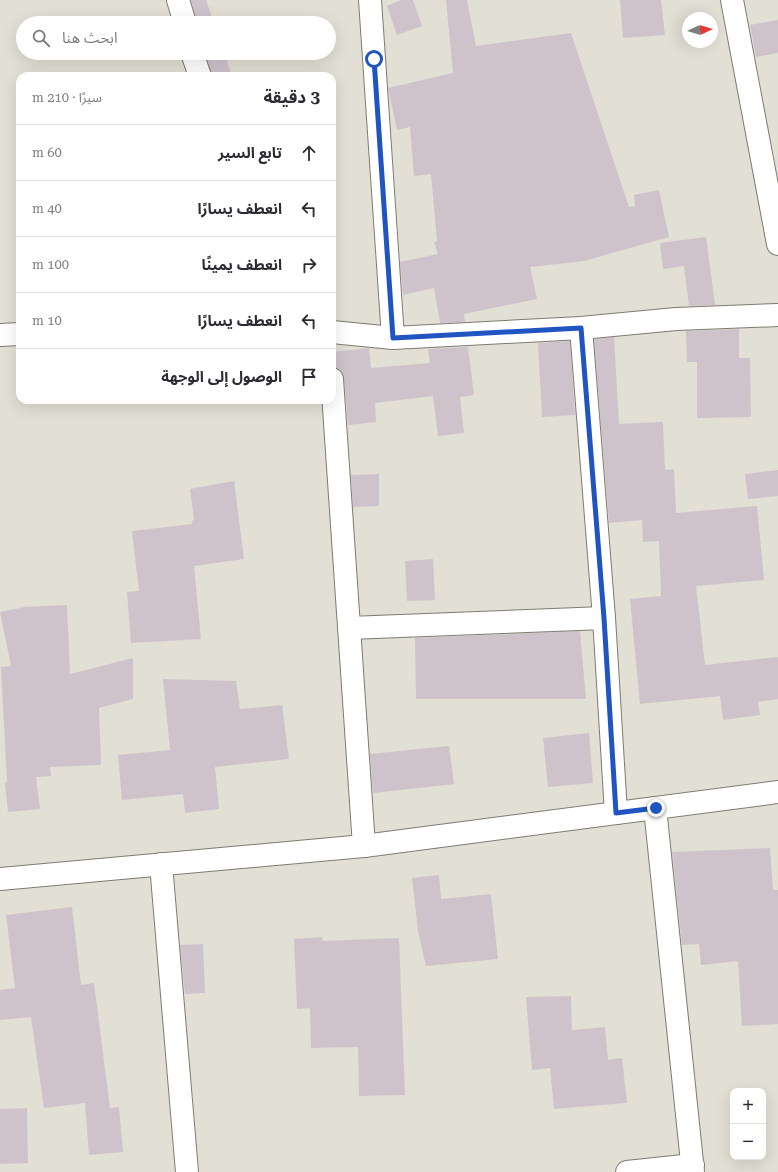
<!DOCTYPE html>
<html lang="ar">
<meta charset="utf-8">
<style>
body{margin:0;font-family:"Roboto Serif","Noto Sans Arabic",serif;background:#f2f2f3;color:#2b2b33;direction:rtl}
.controls{position:absolute;right:12px;bottom:12px;display:grid;overflow:hidden;border-radius:8px;box-shadow:0 4px 16px #0002}
.controls button{width:36px;height:36px;display:grid;place-items:center;padding:0;border:0;border-bottom:1px solid #e1e1e2;background:#fff;color:#2b2b33;font:20px sans-serif}
.compass{position:absolute;left:682px;top:12px;width:36px;height:36px;border-radius:50%;background:#fff;box-shadow:0 4px 16px #0002;rotate:86deg}
.stop{position:absolute;width:12px;height:12px;margin:-9px;border:3px solid #1f54c1;border-radius:50%;background:#fff}
.stop.end{background:#1f54c1;border-color:#fff;box-shadow:0 1px 4px #0008}
.list{margin:0;padding:0;list-style:none}
h2{display:flex;justify-content:space-between;align-items:center;height:52px;margin:0;padding:0 16px;font-size:17px}
h2 small{font-size:13px;font-weight:400;color:#7c7c81}
.list li{display:grid;grid-template-columns:26px 1fr auto;gap:12px;align-items:center;box-sizing:border-box;height:56px;padding:0 16px;border-top:1px solid #e1e1e2}
.list b{display:block;font-size:15px;white-space:nowrap}
.list em{font-size:13px;font-style:normal;color:#7c7c81}
.icon{flex:none;width:22px;height:22px;fill:none;stroke:currentColor;stroke-width:2;stroke-linecap:round;stroke-linejoin:round}
.map{position:relative;flex:none;width:778px;height:1172px;overflow:hidden;direction:ltr}
.search{position:absolute;background:#fff;box-shadow:0 4px 16px #0002;left:16px;top:16px;width:320px;height:44px;display:flex;align-items:center;gap:10px;box-sizing:border-box;padding:0 14px;border-radius:22px;color:#7c7c81;font-size:15px}
.panel{position:absolute;background:#fff;box-shadow:0 4px 16px #0002;left:16px;top:72px;width:320px;height:332px;border-radius:12px;direction:rtl}
.map>svg:first-child{display:block}
.building{fill:#cec3cb}
.lines{fill:none;stroke-linecap:round;stroke-linejoin:round}
.street-casing{stroke:#7e7b71;stroke-width:24}
.street{stroke:#fff;stroke-width:22}
.route{stroke:#1f54c1;stroke-width:5}
</style>
<div class="map">
<svg width="778" height="1172" viewBox="0 0 778 1172">
<rect width="100%" height="100%" fill="#e2dfd4"/>
<g class="building">
<path d="M 191,0 L 206,0 L 214,23 L 197,23 Z"/>
<path d="M 401,0 L 413,0 L 422,26 L 397,35 L 387,6 Z"/>
<path d="M 446,0 L 467,0 L 476,46 L 571,33 L 629,207 L 635,206 L 634,195 L 659,190 L 669,237 L 584,261 L 530,267 L 537,299 L 464,314 L 465,322 L 440,323 L 434,288 L 403,295 L 400,262 L 438,254 L 434,242 L 437,241 L 431,174 L 414,176 L 410,127 L 397,130 L 388,88 L 453,73 Z"/>
<path d="M 620,0 L 661,0 L 665,35 L 623,38 Z"/>
<path d="M 778,20 L 778,53 L 756,57 L 750,25 Z"/>
<path d="M 205,53 L 224,53 L 232,76 L 212,76 Z"/>
<path d="M 706,237 L 715,305 L 689,306 L 684,266 L 663,269 L 660,243 Z"/>
<path d="M 739,329 L 739,358 L 750,358 L 751,417 L 697,418 L 697,362 L 687,362 L 686,331 Z"/>
<path d="M 614,337 L 619,424 L 663,422 L 665,470 L 674,469 L 676,513 L 757,506 L 764,580 L 696,586 L 705,665 L 778,657 L 778,699 L 758,702 L 760,715 L 723,720 L 720,696 L 640,704 L 630,599 L 661,596 L 659,541 L 643,542 L 642,520 L 609,523 L 594,339 Z"/>
<path d="M 570,341 L 575,415 L 542,417 L 538,343 Z"/>
<path d="M 468,347 L 474,395 L 460,397 L 464,433 L 438,436 L 433,396 L 375,403 L 376,422 L 348,425 L 344,378 L 342,372 L 338,368 L 332,367 L 332,352 L 369,348 L 371,368 L 430,363 L 428,349 Z"/>
<path d="M 778,470 L 778,496 L 748,499 L 745,474 Z"/>
<path d="M 379,474 L 379,506 L 353,507 L 351,475 Z"/>
<path d="M 234,481 L 244,559 L 194,566 L 201,639 L 131,643 L 127,592 L 139,591 L 132,531 L 192,524 L 192,521 L 194,520 L 190,489 Z"/>
<path d="M 433,559 L 435,600 L 407,601 L 405,561 Z"/>
<path d="M 67,605 L 70,674 L 133,658 L 133,699 L 99,708 L 101,765 L 50,767 L 51,776 L 36,777 L 40,809 L 8,812 L 5,783 L 7,782 L 1,667 L 11,666 L 0,612 L 25,607 Z"/>
<path d="M 580,631 L 586,699 L 416,699 L 415,638 Z"/>
<path d="M 163,679 L 236,681 L 240,709 L 282,705 L 289,759 L 215,767 L 219,809 L 185,813 L 183,794 L 122,800 L 118,755 L 170,750 Z"/>
<path d="M 589,733 L 593,783 L 548,787 L 543,738 Z"/>
<path d="M 449,746 L 454,784 L 373,793 L 370,754 Z"/>
<path d="M 770,848 L 773,890 L 778,890 L 778,1024 L 742,1026 L 738,961 L 701,965 L 699,944 L 682,945 L 672,852 Z"/>
<path d="M 439,875 L 441,899 L 491,894 L 498,959 L 426,966 L 418,931 L 412,878 Z"/>
<path d="M 72,907 L 81,985 L 94,983 L 110,1108 L 119,1107 L 123,1152 L 89,1155 L 85,1103 L 44,1108 L 31,1017 L 0,1020 L 0,990 L 15,988 L 6,915 Z"/>
<path d="M 322,937 L 323,941 L 399,938 L 405,1095 L 359,1096 L 358,1047 L 311,1048 L 310,1008 L 297,1009 L 294,939 Z"/>
<path d="M 203,944 L 205,993 L 185,994 L 180,945 Z"/>
<path d="M 571,996 L 572,1030 L 605,1027 L 608,1060 L 622,1058 L 627,1103 L 554,1109 L 550,1068 L 532,1070 L 526,997 Z"/>
<path d="M 27,1108 L 28,1163 L 0,1164 L 0,1109 Z"/>
</g>
<g class="lines">
<g class="street-casing">
<g id="street">
<path d="M 178,0 L 185,23"/>
<path d="M 370,0 L 393,338"/>
<path d="M 732,0 L 778,244"/>
<path d="M 192,53 L 200,76"/>
<path d="M 581,328 L 604,618"/>
<path d="M 332,332 L 393,338 L 581,328 L 676,319 L 778,315"/>
<path d="M 0,335 L 20,334"/>
<path d="M 332,379 L 364,846"/>
<path d="M 349,628 L 604,618 L 616,813"/>
<path d="M 655,808 L 693,1172"/>
<path d="M 161,864 L 187,1172"/>
<path d="M 0,879 L 364,846 L 778,792"/>
<path d="M 627,1172 L 693,1165"/>
</g>
</g>
<use href="#street" class="street"/>
</g>
<g class="lines">
<path class="route" d="M 374,59 L 393,338 L 581,328 L 604,618 L 616,813 L 656,808"/>
</g>
</svg>
<div class="controls">
<button>+</button>
<button>−</button>
</div>
<svg class="compass" viewBox="-18 -18 36 36"><path d="M0-13l5 13h-10z" fill="#e53935"/><path d="M0 13l5-13h-10z" fill="#7c7c81"/></svg>
<div class="stop" style="left:374px;top:59px"></div>
<div class="stop end" style="left:656px;top:808px"></div>
<div class="search"><svg class="icon" aria-label="search" viewBox="0 0 24 24"><circle cx="10" cy="10" r="6"/><path d="M15 15l6 6"/></svg>ابحث هنا</div>
<section class="panel">
<h2>3 دقيقة<small>سيرًا · 210 m</small></h2>
<ul class="list">
<li><svg class="icon" aria-label="ahead" viewBox="0 0 24 24"><path d="M12 20V5M6 11l6-6 6 6"/></svg><div><b>تابع السير</b></div><em>60 m</em></li>
<li><svg class="icon" aria-label="left" viewBox="0 0 24 24"><path d="M17 20v-9H6M10 6l-5 5 5 5"/></svg><div><b>انعطف يسارًا</b></div><em>40 m</em></li>
<li><svg class="icon" aria-label="right" viewBox="0 0 24 24"><path d="M7 20v-9h11M14 6l5 5-5 5"/></svg><div><b>انعطف يمينًا</b></div><em>100 m</em></li>
<li><svg class="icon" aria-label="left" viewBox="0 0 24 24"><path d="M17 20v-9H6M10 6l-5 5 5 5"/></svg><div><b>انعطف يسارًا</b></div><em>10 m</em></li>
<li><svg class="icon" aria-label="arrive" viewBox="0 0 24 24"><path d="M6 21V4h12l-3 4 3 4H6"/></svg><div><b>الوصول إلى الوجهة</b></div></li>
</ul>
</section>
</div>
